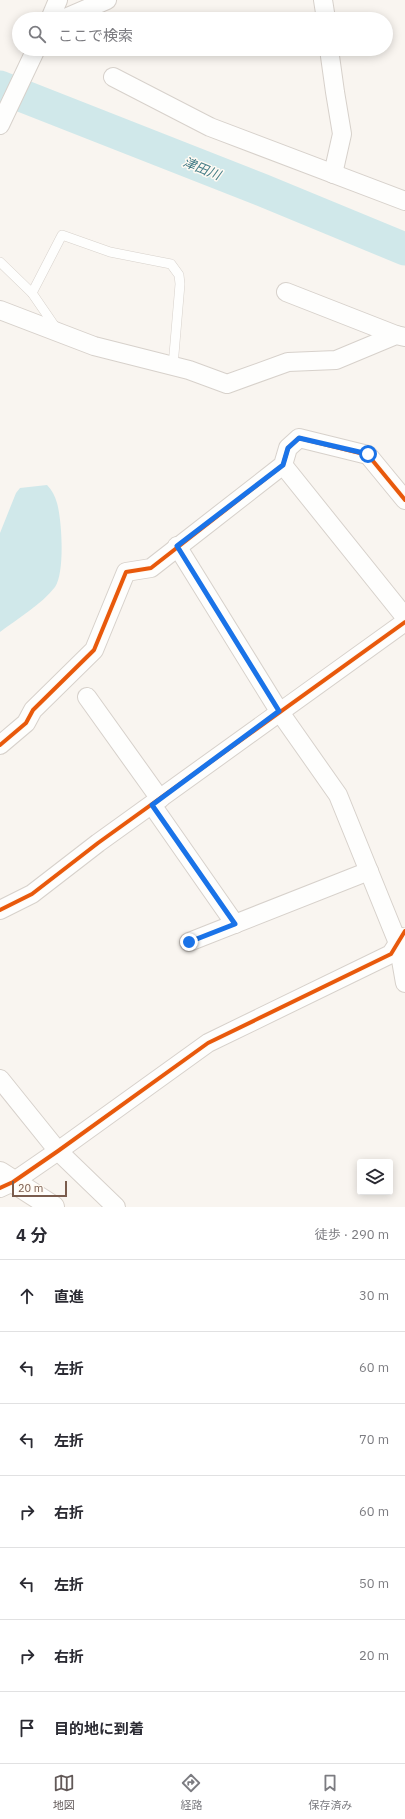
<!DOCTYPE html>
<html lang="ja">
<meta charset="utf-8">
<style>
body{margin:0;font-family:"IBM Plex Sans","Noto Sans JP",sans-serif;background:#f2f2f3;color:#2b2b33}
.controls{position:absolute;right:12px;bottom:12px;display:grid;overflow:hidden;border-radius:4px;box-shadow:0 2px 10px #0003}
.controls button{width:36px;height:36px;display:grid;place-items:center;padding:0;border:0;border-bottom:1px solid #e1e1e2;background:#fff;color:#2b2b33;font:20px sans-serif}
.scale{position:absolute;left:12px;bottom:10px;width:55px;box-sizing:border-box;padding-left:4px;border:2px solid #7a5c4d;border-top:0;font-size:11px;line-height:14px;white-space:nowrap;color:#7a5c4d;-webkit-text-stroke:3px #fffaf3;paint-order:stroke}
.stop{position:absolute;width:12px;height:12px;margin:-9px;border:3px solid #1a73e8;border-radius:50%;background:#fff}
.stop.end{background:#1a73e8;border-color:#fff;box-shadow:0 1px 4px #0008}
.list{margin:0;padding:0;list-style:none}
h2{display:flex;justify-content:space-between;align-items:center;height:52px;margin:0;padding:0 16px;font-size:17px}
h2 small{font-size:13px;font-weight:400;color:#7c7c81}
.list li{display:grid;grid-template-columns:26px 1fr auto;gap:12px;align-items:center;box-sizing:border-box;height:72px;padding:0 16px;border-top:1px solid #e1e1e2}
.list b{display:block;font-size:15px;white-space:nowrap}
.list em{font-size:13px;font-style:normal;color:#7c7c81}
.icon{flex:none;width:22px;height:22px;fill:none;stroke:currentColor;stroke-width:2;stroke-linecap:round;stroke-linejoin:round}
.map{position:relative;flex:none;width:405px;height:1207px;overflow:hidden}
.search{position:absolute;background:#fff;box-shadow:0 2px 10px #0003;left:12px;right:12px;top:12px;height:44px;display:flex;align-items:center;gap:10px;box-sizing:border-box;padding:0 14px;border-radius:22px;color:#7c7c81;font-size:15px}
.sheet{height:556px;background:#fff}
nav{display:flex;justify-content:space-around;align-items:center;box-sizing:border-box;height:56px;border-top:1px solid #e1e1e2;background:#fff;font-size:11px;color:#7c7c81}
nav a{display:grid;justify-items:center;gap:2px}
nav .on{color:#625958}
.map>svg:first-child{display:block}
.water{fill:#d0e8ea}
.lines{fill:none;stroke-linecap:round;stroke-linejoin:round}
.river{stroke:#d0e8ea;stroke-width:33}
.lane-casing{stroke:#d7d1cb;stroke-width:10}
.street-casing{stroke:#d7d1cb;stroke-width:20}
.secondary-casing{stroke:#d9d2cb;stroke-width:24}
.lane{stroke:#fefefd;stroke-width:9}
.street{stroke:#fefefd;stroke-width:18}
.secondary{stroke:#fefefd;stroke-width:22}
.cycleway-casing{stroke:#fffaf3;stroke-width:6}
.cycleway{stroke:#e8590c;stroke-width:4}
.route{stroke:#1a73e8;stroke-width:5}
.labels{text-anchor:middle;stroke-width:3;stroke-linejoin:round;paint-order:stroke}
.water-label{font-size:13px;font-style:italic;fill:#437c86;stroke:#fffaf3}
</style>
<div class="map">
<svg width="405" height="1207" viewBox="0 0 405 1207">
<rect width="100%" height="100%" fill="#f9f5f0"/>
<path class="water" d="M 47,485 C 52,490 55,496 57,503 C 62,520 65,573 55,587 C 42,604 17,619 0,632 L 0,533 L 16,493 L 20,488 Z"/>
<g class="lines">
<path class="river" d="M 0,87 L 262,190 L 405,249"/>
<g class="lane-casing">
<g id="lane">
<path d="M 0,262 L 32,293 L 56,328"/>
<path d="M 32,293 L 62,235 L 110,252 L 171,264 L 179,275 L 180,284 L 173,366"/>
</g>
</g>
<g class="street-casing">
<g id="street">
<path d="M 323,0 L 326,19"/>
<path d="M 50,19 L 58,0"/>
<path d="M 63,19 L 107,0"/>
<path d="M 329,49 L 335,92 L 342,134 L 333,174"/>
<path d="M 113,77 L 210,127 L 405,201"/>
<path d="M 0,125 L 36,49"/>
<path d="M 286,292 L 396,335"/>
<path d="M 0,310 L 94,346 L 189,370 L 227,384 L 288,362 L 336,360 L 396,335 L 405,337"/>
<path d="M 283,465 L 405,617"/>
<path d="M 177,546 L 279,711 L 338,795 L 398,943 L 405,983"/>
<path d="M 87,697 L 160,799"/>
<path d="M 0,745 L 26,723 L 33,710 L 94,650 L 126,572 L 151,568 L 283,465 L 288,448 L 299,438 L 368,455 L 405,500"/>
<path d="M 152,805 L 235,924"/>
<path d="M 0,910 L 32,894 L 98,843 L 405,622"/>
<path d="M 189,942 L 369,871"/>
<path d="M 0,1079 L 58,1151 L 116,1207"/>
<path d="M 0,1188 L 13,1182 L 58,1151 L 208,1043 L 391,954 L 402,937"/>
</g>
</g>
<g class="secondary-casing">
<path id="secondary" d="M 0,1173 L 53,1207"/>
</g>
<use href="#lane" class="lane"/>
<use href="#street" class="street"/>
<use href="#secondary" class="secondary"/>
<g class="cycleway-casing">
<g id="cycleway">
<path d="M 0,745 L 26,723 L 33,710 L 94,650 L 126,572 L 151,568 L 283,465 L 288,448 L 299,438 L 368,455 L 405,500"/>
<path d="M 0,910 L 32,894 L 98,843 L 405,622"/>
<path d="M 0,1188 L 13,1182 L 58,1151 L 208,1043 L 391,954 L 405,931"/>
</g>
</g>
<use href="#cycleway" class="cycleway"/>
</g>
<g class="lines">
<path class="route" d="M 189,942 L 235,924 L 152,805 L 279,711 L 177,546 L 283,465 L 288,448 L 299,438 L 368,454"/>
</g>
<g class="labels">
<g class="water-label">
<text transform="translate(202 168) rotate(22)" y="5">津田川</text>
</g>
</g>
</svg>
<div class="controls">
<button><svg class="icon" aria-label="layers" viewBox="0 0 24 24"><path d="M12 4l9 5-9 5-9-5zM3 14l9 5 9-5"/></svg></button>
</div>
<div class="scale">20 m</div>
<div class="stop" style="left:368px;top:454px"></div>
<div class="stop end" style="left:189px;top:942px"></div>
<div class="search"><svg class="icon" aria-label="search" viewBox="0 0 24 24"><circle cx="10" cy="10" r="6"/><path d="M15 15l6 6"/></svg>ここで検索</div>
</div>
<section class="sheet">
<h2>4 分<small>徒歩 · 290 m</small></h2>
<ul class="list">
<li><svg class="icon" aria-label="ahead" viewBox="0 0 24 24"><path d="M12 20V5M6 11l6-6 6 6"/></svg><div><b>直進</b></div><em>30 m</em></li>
<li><svg class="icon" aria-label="left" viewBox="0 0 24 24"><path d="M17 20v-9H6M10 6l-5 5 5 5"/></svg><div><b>左折</b></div><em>60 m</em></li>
<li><svg class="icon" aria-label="left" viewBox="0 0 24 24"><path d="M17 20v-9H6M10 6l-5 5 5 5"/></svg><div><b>左折</b></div><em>70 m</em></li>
<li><svg class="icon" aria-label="right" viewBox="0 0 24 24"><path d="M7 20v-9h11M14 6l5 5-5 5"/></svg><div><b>右折</b></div><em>60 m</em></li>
<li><svg class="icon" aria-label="left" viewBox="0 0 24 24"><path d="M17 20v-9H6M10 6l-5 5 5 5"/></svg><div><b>左折</b></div><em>50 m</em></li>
<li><svg class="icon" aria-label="right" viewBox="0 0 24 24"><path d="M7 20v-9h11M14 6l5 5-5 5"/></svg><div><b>右折</b></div><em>20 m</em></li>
<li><svg class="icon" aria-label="arrive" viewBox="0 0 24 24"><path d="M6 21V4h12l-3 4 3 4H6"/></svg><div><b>目的地に到着</b></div></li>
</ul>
</section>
<nav>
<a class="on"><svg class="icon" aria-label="map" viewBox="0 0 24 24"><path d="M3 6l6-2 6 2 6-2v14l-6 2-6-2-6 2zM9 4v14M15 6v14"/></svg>地図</a>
<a><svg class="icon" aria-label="directions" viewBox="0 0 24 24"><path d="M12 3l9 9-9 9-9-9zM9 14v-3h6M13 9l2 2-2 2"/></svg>経路</a>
<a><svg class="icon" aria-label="saved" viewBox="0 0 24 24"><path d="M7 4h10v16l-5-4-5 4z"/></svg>保存済み</a>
</nav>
